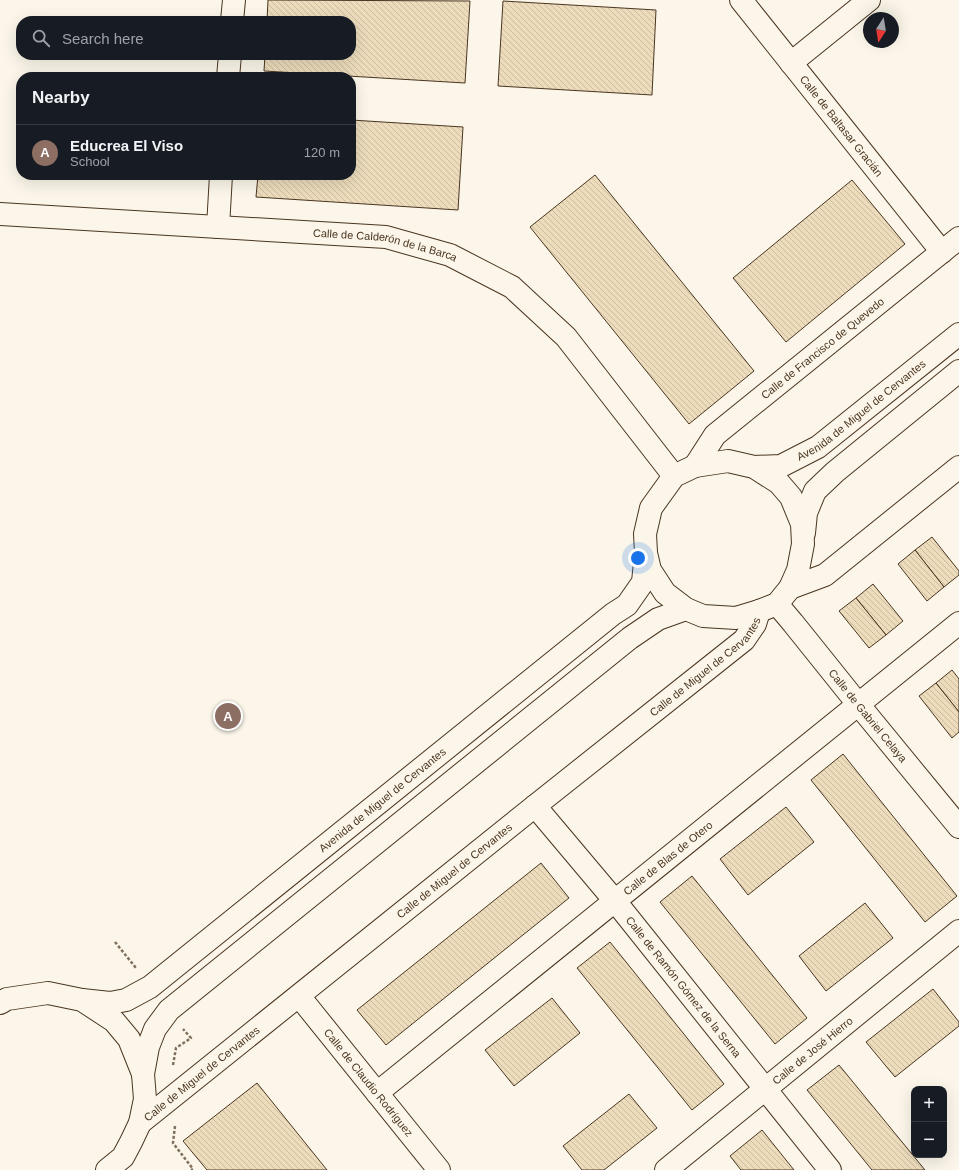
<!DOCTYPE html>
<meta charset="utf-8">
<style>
body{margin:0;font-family:Helvetica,sans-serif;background:#20242c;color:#f1f3f6}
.controls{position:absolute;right:12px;bottom:12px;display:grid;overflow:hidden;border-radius:8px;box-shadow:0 4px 16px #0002}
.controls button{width:36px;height:36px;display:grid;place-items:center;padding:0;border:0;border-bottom:1px solid #363941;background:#171b24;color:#f1f3f6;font:20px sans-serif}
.compass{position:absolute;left:863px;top:12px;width:36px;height:36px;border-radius:50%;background:#171b24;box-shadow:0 4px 16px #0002;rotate:192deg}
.you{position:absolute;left:638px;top:558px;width:14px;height:14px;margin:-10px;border:3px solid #fff;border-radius:50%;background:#1a73e8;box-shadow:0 0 0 6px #1a73e833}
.badge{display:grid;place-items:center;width:26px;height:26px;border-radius:50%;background:#c62828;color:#fff;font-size:13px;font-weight:700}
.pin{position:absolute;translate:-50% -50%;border:2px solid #fff;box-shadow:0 1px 4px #0006}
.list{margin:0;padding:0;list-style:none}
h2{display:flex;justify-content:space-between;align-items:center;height:52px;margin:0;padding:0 16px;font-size:17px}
h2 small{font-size:13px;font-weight:400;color:#9ea1a6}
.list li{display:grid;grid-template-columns:26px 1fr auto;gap:12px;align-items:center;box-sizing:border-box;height:56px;padding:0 16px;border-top:1px solid #363941}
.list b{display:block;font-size:15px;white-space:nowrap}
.list p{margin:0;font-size:13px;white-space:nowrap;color:#9ea1a6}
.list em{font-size:13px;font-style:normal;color:#9ea1a6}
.icon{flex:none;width:22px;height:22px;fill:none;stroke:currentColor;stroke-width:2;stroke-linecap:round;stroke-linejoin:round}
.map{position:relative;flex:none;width:959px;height:1170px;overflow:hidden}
.search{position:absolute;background:#171b24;box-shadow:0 4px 16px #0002;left:16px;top:16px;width:340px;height:44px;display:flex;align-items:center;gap:10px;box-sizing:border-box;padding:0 14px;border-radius:16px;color:#9ea1a6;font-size:15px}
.panel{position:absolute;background:#171b24;box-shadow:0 4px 16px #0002;left:16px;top:72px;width:340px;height:108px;border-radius:16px}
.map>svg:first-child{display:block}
.building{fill:url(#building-back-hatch);stroke:#4a3520}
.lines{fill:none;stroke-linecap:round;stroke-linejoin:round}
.minor-casing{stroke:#4a3520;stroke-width:24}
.path{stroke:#7f6f5c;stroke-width:2.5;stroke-dasharray:3 2;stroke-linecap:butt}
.minor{stroke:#fbf6e9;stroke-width:22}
.labels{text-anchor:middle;stroke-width:3;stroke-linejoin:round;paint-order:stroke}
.street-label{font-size:11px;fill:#4a3520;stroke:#fbf6e9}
</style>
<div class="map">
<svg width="959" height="1170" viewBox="0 0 959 1170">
<defs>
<pattern id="building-back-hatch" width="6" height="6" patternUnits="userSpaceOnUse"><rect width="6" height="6" fill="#ecdcbc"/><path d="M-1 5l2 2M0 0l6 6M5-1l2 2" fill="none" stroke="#ccbda1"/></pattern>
</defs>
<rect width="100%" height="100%" fill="#fbf6e9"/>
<g class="building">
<path d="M 268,0 L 470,1 L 465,83 L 264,71 L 265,55 L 351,55 L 351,21 L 267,21 Z"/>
<path d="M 503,1 L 656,10 L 652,95 L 498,86 Z"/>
<path d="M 351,120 L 463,127 L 458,210 L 256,197 L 258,175 L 351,175 Z"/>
<path d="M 595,175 L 754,371 L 689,424 L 530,227 Z"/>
<path d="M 852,180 L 905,244 L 786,342 L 733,278 Z"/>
<path d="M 932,537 L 959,571 L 959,575 L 944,587 L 915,550 Z"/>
<path d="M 915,550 L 944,587 L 927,601 L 898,564 Z"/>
<path d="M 873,584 L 903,621 L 886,635 L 856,598 Z"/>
<path d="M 856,598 L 886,635 L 869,648 L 839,611 Z"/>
<path d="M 952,670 L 959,679 L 959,712 L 936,683 Z"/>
<path d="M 936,683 L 959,712 L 959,732 L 952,738 L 919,696 Z"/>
<path d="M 843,754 L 957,896 L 925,922 L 811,780 Z"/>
<path d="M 786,807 L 814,842 L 748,895 L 720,859 Z"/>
<path d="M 541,863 L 569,898 L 386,1045 L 357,1010 Z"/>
<path d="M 692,876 L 807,1018 L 775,1044 L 660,902 Z"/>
<path d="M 865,903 L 893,938 L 826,991 L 799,956 Z"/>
<path d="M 610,942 L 724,1084 L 692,1110 L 577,968 Z"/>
<path d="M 933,989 L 959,1022 L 959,1026 L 895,1077 L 866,1042 Z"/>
<path d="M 552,998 L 580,1033 L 514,1086 L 485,1050 Z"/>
<path d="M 839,1065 L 925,1170 L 872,1170 L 807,1090 Z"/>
<path d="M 257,1083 L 327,1170 L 207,1170 L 183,1141 Z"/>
<path d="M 629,1094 L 657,1128 L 604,1170 L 582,1170 L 563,1146 Z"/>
<path d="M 762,1130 L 794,1170 L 741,1170 L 730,1156 Z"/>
</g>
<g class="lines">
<g class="minor-casing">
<g id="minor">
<path id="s1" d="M 741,0 L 942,252"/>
<path d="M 232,21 L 234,0"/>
<path d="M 791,63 L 869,0"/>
<path d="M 228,77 L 230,55"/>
<path id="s2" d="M 0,214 L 386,237 L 450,255 L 512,287 L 566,337 L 674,476"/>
<path d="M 218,227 L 221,175"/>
<path d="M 728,461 L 754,467 L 779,483 L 791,497 L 802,524 L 803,544 L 798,570 L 790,588 L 777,604 L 759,611 L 736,618 L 703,616 L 686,609 L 665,593 L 650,570 L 646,553 L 645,534 L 651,508 L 674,476 L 695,466 Z"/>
<path id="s3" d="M 695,466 L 715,435 L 959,238"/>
<path id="s4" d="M 754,467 L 781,466 L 818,447 L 959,334"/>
<path d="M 804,533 L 806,513 L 815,491 L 835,472 L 959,371"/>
<path d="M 790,588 L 825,575 L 959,467"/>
<path id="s5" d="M 777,604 L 793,623 L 858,704 L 959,827"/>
<path id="s6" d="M 535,806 L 615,901 L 830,1170"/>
<path id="s7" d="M 299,996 L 439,1170"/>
<path id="s8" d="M 82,1000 L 110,1003 L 126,1000 L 150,987 L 613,614 L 627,605 L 643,582 L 646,553"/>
<path d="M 0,1003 L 7,999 L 48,993 L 82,1000 L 114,1021 L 129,1039 L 143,1074 L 145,1099 L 140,1123 L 131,1142 L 123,1157 L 107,1170"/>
<path d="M 143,1074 L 148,1047 L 155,1029 L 169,1010 L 630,638 L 658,619 L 686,609"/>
<path id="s9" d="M 377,1093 L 959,623"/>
<path id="s10" d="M 140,1123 L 535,806 L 744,640 L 755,624 L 759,611"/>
<path id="s11" d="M 666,1170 L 959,931"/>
</g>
</g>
<g class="path">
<path d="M 115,942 L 136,968"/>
<path d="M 173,1065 L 176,1048 L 191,1038 L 183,1029"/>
<path d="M 175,1126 L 173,1143 L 193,1169 L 191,1170"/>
</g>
<use href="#minor" class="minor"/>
</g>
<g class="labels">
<g class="street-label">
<text dy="4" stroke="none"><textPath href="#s1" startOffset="161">Calle de Baltasar Gracián</textPath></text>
<text dy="4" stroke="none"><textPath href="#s2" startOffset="387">Calle de Calderón de la Barca</textPath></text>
<text dy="4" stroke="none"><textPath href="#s3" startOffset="175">Calle de Francisco de Quevedo</textPath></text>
<text dy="4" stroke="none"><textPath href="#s4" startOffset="125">Avenida de Miguel de Cervantes</textPath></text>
<text dy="4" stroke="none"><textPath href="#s10" startOffset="727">Calle de Miguel de Cervantes</textPath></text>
<text dy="4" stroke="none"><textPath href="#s5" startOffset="144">Calle de Gabriel Celaya</textPath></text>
<text dy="4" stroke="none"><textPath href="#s8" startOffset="370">Avenida de Miguel de Cervantes</textPath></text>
<text dy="4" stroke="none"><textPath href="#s9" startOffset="374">Calle de Blas de Otero</textPath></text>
<text dy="4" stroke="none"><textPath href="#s10" startOffset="403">Calle de Miguel de Cervantes</textPath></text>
<text dy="4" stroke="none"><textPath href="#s6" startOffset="234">Calle de Ramón Gómez de la Serna</textPath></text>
<text dy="4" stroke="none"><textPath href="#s11" startOffset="189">Calle de José Hierro</textPath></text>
<text dy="4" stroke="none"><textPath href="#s10" startOffset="79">Calle de Miguel de Cervantes</textPath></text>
<text dy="4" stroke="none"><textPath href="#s7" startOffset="111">Calle de Claudio Rodríguez</textPath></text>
</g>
</g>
</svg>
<div class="controls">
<button>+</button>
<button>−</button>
</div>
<svg class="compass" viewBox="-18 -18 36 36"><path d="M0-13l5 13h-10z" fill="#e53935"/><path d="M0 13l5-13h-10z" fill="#9ea1a6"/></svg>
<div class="you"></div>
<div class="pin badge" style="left:228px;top:716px;background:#8d6e63">A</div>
<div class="search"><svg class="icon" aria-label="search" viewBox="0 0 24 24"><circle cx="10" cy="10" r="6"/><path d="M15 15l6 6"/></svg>Search here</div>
<section class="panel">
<h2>Nearby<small></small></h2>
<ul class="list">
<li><span class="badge" style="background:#8d6e63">A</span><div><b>Educrea El Viso</b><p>School</p></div><em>120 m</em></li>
</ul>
</section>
</div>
